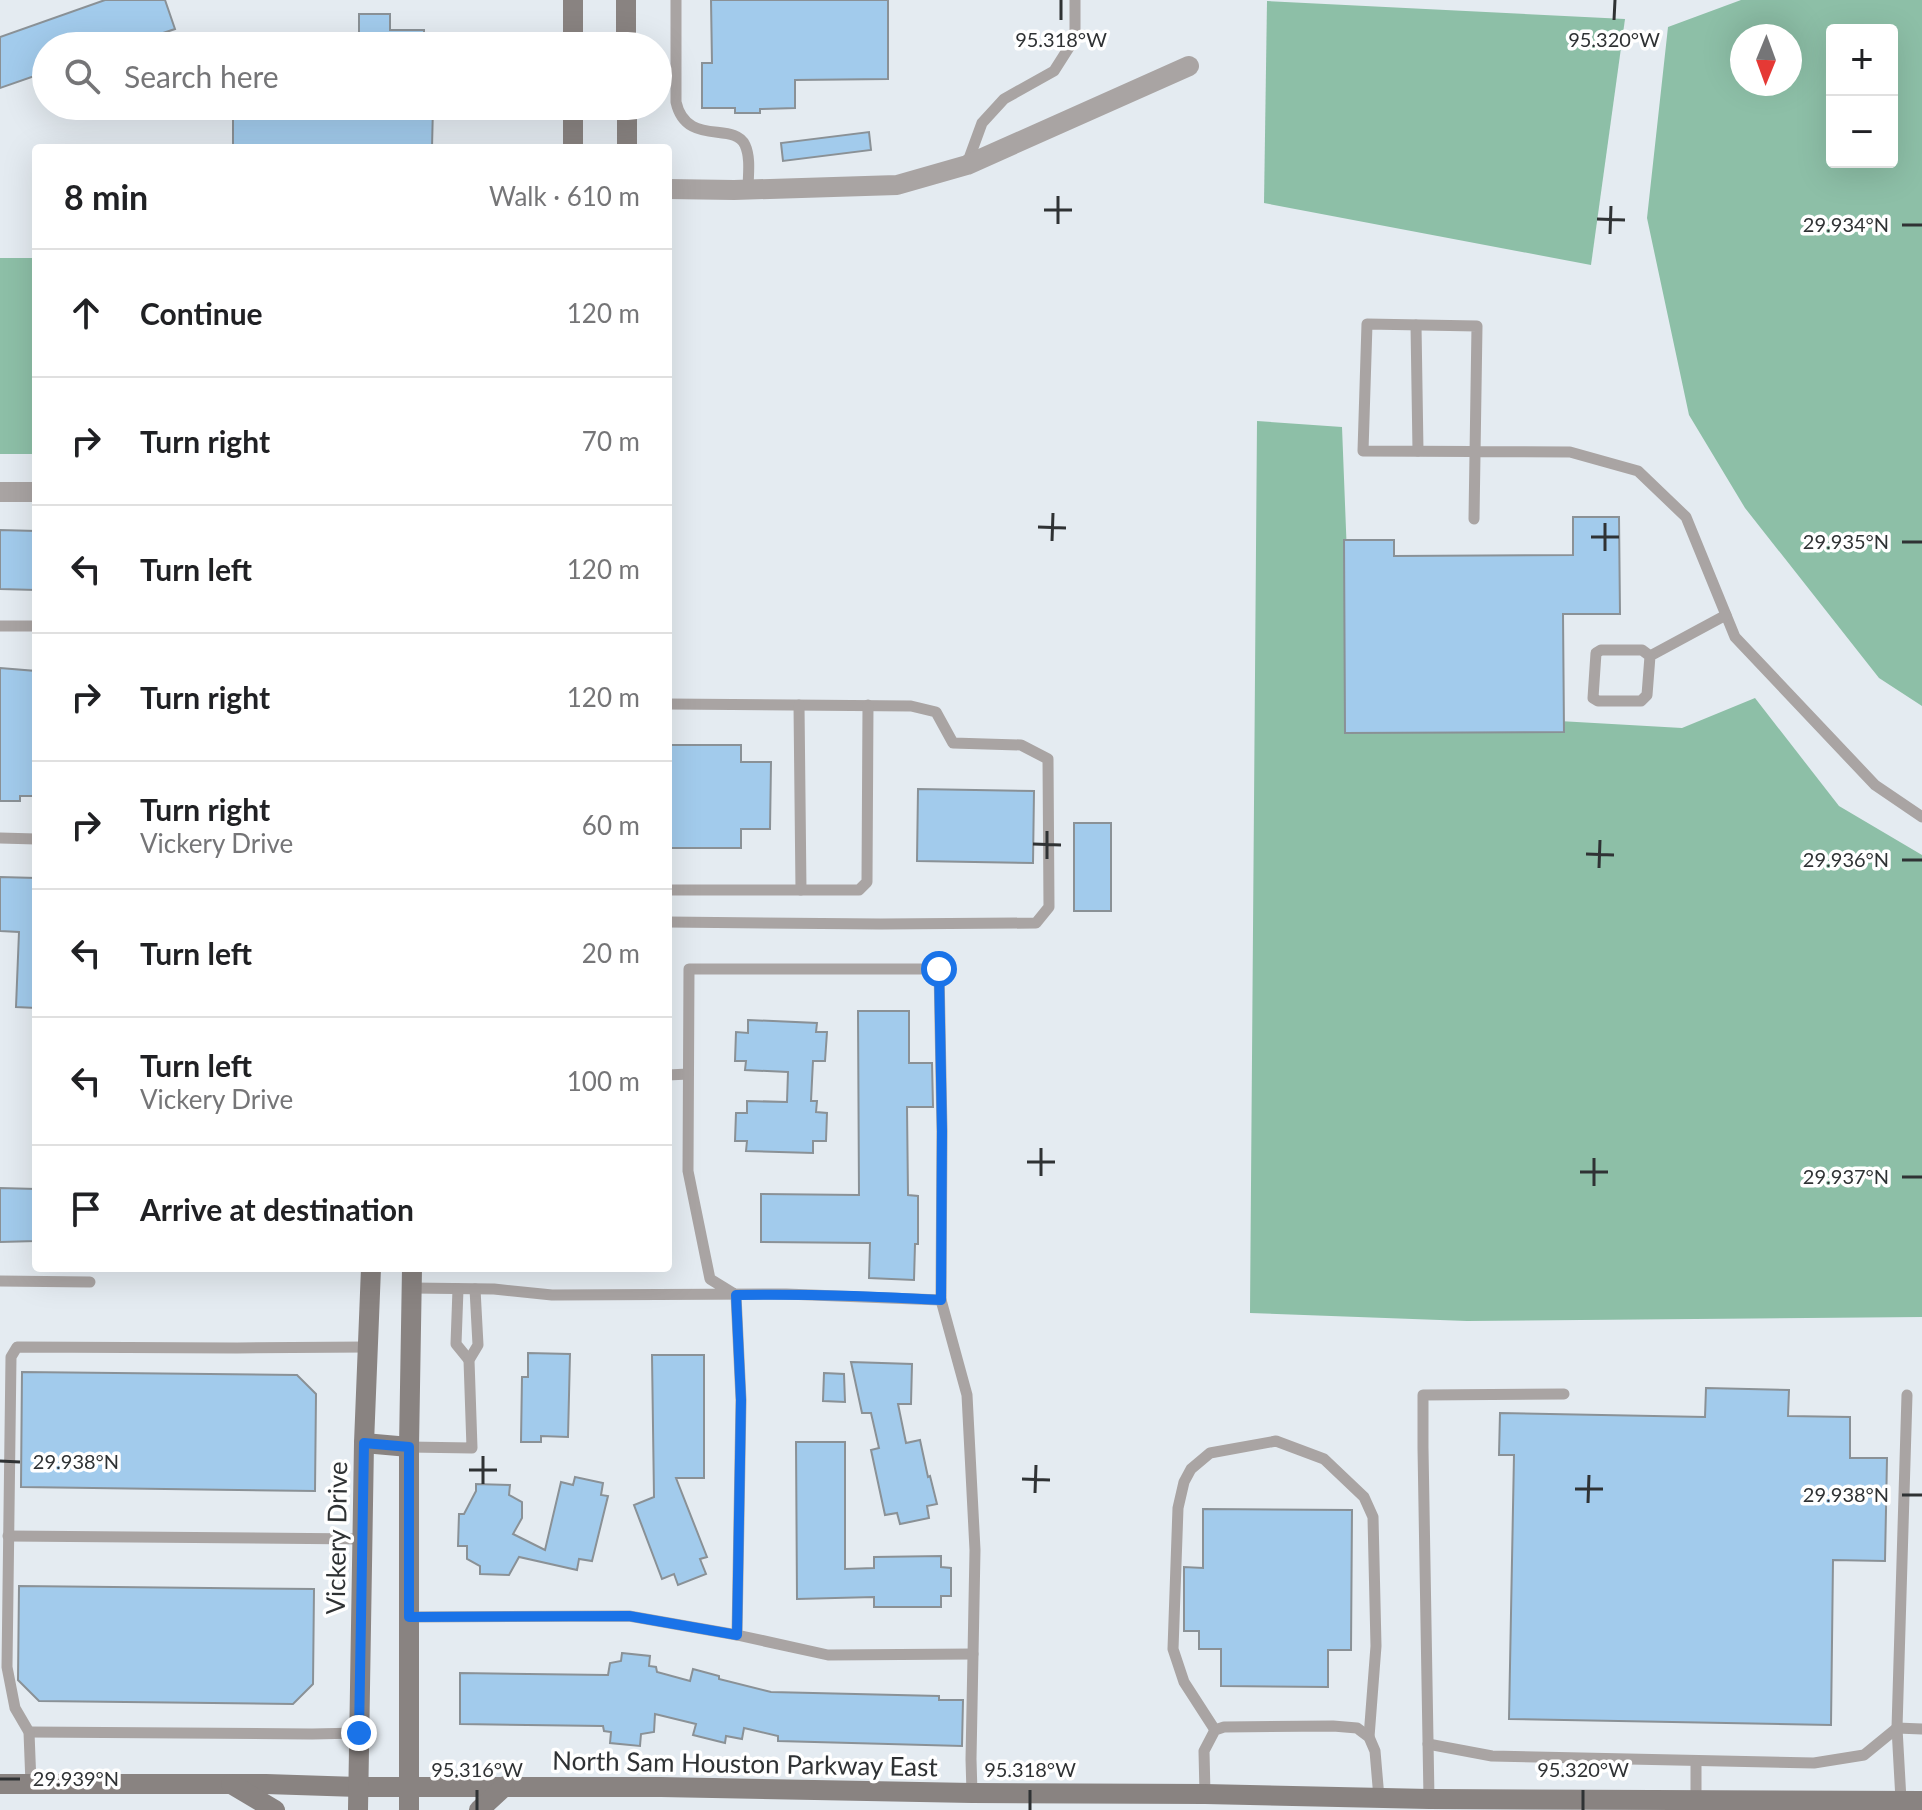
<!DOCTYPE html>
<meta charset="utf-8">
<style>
body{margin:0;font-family:Lato,sans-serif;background:#f2f2f2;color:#202124}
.controls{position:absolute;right:24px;top:24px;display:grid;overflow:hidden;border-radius:8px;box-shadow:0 8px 32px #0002}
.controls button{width:72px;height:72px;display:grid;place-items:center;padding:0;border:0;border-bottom:2px solid #e0e0e0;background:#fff;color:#202124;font:40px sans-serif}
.compass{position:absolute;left:1730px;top:24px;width:72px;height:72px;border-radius:50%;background:#fff;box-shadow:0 8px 32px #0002;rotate:181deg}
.stop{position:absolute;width:24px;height:24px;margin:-18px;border:6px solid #1a73e8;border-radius:50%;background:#fff}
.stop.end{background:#1a73e8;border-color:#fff;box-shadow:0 2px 8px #0008}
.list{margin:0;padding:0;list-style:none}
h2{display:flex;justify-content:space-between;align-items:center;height:104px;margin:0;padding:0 32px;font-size:34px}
h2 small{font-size:26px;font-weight:400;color:#757577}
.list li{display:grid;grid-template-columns:52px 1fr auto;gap:24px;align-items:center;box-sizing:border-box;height:128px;padding:0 32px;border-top:2px solid #e0e0e0}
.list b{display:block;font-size:30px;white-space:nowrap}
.list p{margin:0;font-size:26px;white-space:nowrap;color:#757577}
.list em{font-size:26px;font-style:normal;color:#757577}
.icon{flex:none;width:44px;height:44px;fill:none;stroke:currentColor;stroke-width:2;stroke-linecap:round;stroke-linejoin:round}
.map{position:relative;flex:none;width:1922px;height:1810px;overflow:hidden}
.search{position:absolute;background:#fff;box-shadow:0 8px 32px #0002;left:32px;top:32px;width:640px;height:88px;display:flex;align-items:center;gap:20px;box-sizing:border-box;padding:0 28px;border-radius:44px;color:#757577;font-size:30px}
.panel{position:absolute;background:#fff;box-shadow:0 8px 32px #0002;left:32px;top:144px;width:640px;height:1128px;border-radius:8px}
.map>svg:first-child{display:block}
.forest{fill:#8dbfa7;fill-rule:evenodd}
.building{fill:#a2cbec;stroke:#8a9196;stroke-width:2}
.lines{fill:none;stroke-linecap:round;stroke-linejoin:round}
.lane{stroke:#a9a4a3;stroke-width:11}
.street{stroke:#a9a4a3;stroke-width:20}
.secondary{stroke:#898381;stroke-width:20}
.route{stroke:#1a73e8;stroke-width:10}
.ticks{fill:none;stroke:#2f3234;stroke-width:3}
.labels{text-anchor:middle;stroke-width:7;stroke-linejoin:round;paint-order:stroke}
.street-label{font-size:26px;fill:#2f3234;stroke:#fff}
.ticks-label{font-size:20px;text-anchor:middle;fill:#2f3234;stroke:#fff;stroke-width:7;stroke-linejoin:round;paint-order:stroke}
</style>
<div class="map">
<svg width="1922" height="1810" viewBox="0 0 1922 1810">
<rect width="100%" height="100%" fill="#e4ebf1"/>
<g class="forest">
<path d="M 1741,0 L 1922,0 L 1922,706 L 1879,678 L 1745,508 L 1689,415 L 1647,218 L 1668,27 ZM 1832,30 L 1892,30 L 1892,162 L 1832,162 ZM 1790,36 L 1790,84 L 1742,84 L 1742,36 Z"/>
<path d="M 1267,1 L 1625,19 L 1591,265 L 1264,203 Z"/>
<rect x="0" y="258" width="36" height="196"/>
<path d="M 1257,421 L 1342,427 L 1353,709 L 1682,728 L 1755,698 L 1839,806 L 1922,855 L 1922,1317 L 1467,1321 L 1250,1313 Z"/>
</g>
<g class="building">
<path d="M 105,0 L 165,0 L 175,29 L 124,46 L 46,46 L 46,72 L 0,88 L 0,37 Z"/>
<path d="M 711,0 L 888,0 L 888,79 L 795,80 L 795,108 L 760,109 L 760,113 L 735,113 L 735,108 L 702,108 L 702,63 L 712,63 Z"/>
<path d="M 359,14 L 390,14 L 390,30 L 424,30 L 424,46 L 359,46 Z"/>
<path d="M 233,106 L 433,106 L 432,148 L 233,148 Z"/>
<path d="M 869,132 L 871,150 L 783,161 L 781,143 Z"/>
<path d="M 1573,517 L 1619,517 L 1620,614 L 1563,614 L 1564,732 L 1345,733 L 1344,540 L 1394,540 L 1394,556 L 1573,555 Z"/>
<path d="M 0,530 L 36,531 L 36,590 L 0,589 Z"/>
<path d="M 0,668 L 36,671 L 36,796 L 20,796 L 20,801 L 0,801 Z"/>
<path d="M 668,745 L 741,745 L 741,762 L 771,762 L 770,829 L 741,829 L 741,848 L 668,848 Z"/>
<path d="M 918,789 L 1034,791 L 1033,863 L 917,861 Z"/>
<rect x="1074" y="823" width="37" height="88"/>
<path d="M 0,877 L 36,878 L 36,1008 L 16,1007 L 19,932 L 0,931 Z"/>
<path d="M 858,1011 L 909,1011 L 909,1063 L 932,1063 L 933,1107 L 907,1107 L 908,1195 L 918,1196 L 918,1244 L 915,1244 L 914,1280 L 869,1278 L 870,1243 L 761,1242 L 761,1194 L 859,1195 Z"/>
<path d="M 748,1020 L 817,1023 L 816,1032 L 827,1032 L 825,1061 L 813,1061 L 811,1101 L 817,1101 L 816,1112 L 827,1113 L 826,1141 L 813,1141 L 813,1153 L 746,1151 L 747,1141 L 735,1141 L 736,1113 L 747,1113 L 747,1101 L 787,1102 L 788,1072 L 745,1070 L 746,1061 L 735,1061 L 736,1032 L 748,1033 Z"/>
<path d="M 0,1188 L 36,1189 L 36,1241 L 0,1242 Z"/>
<path d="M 528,1353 L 570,1354 L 568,1437 L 541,1436 L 541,1442 L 521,1442 L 522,1377 L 528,1377 Z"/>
<path d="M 652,1355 L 704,1355 L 704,1478 L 676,1478 L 707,1557 L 700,1559 L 706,1574 L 678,1585 L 674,1574 L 662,1579 L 634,1505 L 654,1497 Z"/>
<path d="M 851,1362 L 912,1364 L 911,1404 L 898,1404 L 906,1443 L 920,1440 L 928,1477 L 930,1476 L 937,1504 L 927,1506 L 929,1518 L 900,1524 L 897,1513 L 885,1515 L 871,1450 L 879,1448 L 871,1413 L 862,1413 Z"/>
<path d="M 22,1372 L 297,1375 L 316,1394 L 315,1491 L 21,1487 Z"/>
<path d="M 824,1373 L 844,1374 L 845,1402 L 823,1401 Z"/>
<path d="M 1706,1388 L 1789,1390 L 1788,1416 L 1850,1417 L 1850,1458 L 1887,1458 L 1885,1561 L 1833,1560 L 1831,1725 L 1509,1719 L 1514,1455 L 1499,1455 L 1500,1413 L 1705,1417 Z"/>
<path d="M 796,1442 L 845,1442 L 845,1569 L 874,1568 L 874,1557 L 941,1556 L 941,1567 L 951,1568 L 951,1596 L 941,1596 L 941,1607 L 874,1607 L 874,1597 L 797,1599 Z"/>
<path d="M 575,1477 L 603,1483 L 601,1495 L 608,1496 L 592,1561 L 579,1559 L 577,1570 L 519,1557 L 509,1575 L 480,1574 L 480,1566 L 467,1559 L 467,1546 L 458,1546 L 459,1514 L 464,1514 L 476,1491 L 476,1484 L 510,1485 L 509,1495 L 522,1502 L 522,1518 L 513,1534 L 545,1550 L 561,1482 L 573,1485 Z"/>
<path d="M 1203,1509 L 1352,1510 L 1351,1650 L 1328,1650 L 1328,1687 L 1221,1686 L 1221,1649 L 1199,1649 L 1199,1631 L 1184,1631 L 1184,1567 L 1203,1568 Z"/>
<path d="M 19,1586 L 314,1589 L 313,1684 L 293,1704 L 39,1701 L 18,1680 Z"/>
<path d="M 622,1653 L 650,1656 L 649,1666 L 656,1667 L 657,1672 L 690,1681 L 693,1669 L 719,1676 L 719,1679 L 771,1692 L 939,1696 L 939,1700 L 963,1700 L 962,1746 L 778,1741 L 778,1736 L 744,1728 L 742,1739 L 726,1736 L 725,1743 L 693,1735 L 696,1724 L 655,1714 L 654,1732 L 641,1734 L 640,1746 L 610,1743 L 611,1732 L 604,1731 L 603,1726 L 460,1724 L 460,1673 L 608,1675 L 610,1663 L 621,1661 Z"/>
</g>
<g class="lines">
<g class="lane">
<path d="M 676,0 L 676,102 C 686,147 734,121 745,145 C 751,158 748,176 748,190"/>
<path d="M 967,164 L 982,123 L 1004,99 L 1054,71 L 1075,38 L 1075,0"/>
<path d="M 1416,325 L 1418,451"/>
<path d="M 1474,519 L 1477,326 L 1367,324 L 1363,451 L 1570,452 L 1638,471 L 1686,517 L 1735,637 L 1875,785 L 1922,817"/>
<path d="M 0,626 L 36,626"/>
<path d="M 1650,656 L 1642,650 L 1601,650 L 1596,653 L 1593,698 L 1598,701 L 1641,701 L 1647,695 L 1650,656 L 1726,615"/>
<path d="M 668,704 L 911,706 L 936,712 L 953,743 L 1021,745 L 1048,759 L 1049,907 L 1036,923 L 881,924 L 668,922"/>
<path d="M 799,705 L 801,890"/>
<path d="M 0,838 L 36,839"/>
<path d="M 668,890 L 859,890 L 867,882 L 868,705"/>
<path d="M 668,1075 L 688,1074"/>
<path d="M 0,1281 L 90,1282"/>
<path d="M 412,1288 L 494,1289 L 552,1295 L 786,1294 L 941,1300 L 942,1131 L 939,969 L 689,969 L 688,1171 L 710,1279 L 736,1295 L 741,1400 L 737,1635 L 828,1655 L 973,1654"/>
<path d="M 458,1289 L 456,1344 L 469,1360"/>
<path d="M 941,1300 L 967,1395 L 975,1550 L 971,1759 L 972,1793"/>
<path d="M 409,1447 L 472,1448 L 469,1360 L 478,1345 L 475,1289"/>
<path d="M 8,1536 L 363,1539"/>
<path d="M 409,1617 L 629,1616 L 737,1635"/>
<path d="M 1215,1730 L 1184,1682 L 1173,1649 L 1178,1508 L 1184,1482 L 1191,1469 L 1210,1453 L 1276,1441 L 1324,1459 L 1364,1497 L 1373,1517 L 1376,1646 L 1369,1737"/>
<path d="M 29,1732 L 312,1734 L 359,1733"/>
<path d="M 1428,1744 L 1492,1756 L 1814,1763 L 1864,1755 L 1897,1728 L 1922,1729"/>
<path d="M 1696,1761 L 1696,1801"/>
<path d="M 31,1784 L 29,1732 L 15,1708 L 7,1667 L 11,1357 L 17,1347 L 237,1348 L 368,1347"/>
<path d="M 1205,1794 L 1204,1751 L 1215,1730 L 1224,1727 L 1333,1726 L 1357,1728 L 1369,1737 L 1375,1751 L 1379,1798"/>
<path d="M 1429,1799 L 1423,1448 L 1423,1395 L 1564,1394"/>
<path d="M 1901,1800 L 1897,1728 L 1907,1395"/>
</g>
<g class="street">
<path d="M 668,189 L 734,190 L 897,185 L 967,165 L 1189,66"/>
<path d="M 0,492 L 36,492"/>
</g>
<g class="secondary">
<path d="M 573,0 L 573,46"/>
<path d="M 626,0 L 626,46"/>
<path d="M 573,106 L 573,148"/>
<path d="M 627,106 L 627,148"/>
<path d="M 364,1443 L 409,1447"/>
<path d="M 0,1784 L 266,1784 L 358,1787 L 661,1787 L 972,1793 L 1205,1794 L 1429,1799 L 1922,1801"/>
<path d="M 231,1784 L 275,1810"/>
<path d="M 358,1810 L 364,1443 L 371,1268"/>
<path d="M 409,1810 L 409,1447 L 412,1268"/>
<path d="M 479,1810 L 505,1786"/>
</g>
</g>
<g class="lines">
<path class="route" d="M 359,1733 L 364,1443 L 409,1447 L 409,1617 L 629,1616 L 737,1635 L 741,1400 L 736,1295 C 805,1294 873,1296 941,1300 L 942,1131 L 939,969"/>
</g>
<path class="ticks" d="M 1061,20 L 1061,0M 1614,20 L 1615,0M 1044,210 L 1072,210M 1597,219 L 1625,220M 1058,224 L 1058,196M 1902,225 L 1922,225M 1610,234 L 1611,206M 1038,527 L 1066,528M 1591,537 L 1619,537M 1052,541 L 1053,513M 1902,542 L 1922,542M 1605,551 L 1605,523M 1033,844 L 1061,845M 1586,854 L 1614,855M 1047,859 L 1047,831M 1902,860 L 1922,860M 1599,868 L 1600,840M 1027,1162 L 1055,1162M 1580,1172 L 1608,1172M 1041,1176 L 1041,1148M 1902,1177 L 1922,1177M 1594,1186 L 1594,1158M 0,1461 L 20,1462M 469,1470 L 497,1470M 1022,1479 L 1050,1480M 483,1484 L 483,1456M 1575,1489 L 1603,1489M 1035,1493 L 1036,1465M 1902,1495 L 1922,1495M 1588,1503 L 1589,1475M 0,1779 L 20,1779M 477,1810 L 477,1790M 1030,1810 L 1030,1790M 1583,1810 L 1583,1790"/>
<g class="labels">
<g class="street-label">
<text transform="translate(337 1538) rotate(-89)" y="9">Vickery Drive</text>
<text transform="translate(745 1764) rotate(1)" y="9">North Sam Houston Parkway East</text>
</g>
</g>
<g class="ticks-label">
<text x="1061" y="47">95.318°W</text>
<text x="1614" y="47">95.320°W</text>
<text x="1846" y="232">29.934°N</text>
<text x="1846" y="549">29.935°N</text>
<text x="1846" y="867">29.936°N</text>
<text x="1846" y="1184">29.937°N</text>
<text x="76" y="1469">29.938°N</text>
<text x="1846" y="1502">29.938°N</text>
<text x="477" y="1777">95.316°W</text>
<text x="1030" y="1777">95.318°W</text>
<text x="1583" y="1777">95.320°W</text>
<text x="76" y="1786">29.939°N</text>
</g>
</svg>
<div class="controls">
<button>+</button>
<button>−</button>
</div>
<svg class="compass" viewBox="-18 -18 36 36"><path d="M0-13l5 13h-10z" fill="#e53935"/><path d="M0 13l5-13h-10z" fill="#757577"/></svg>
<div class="stop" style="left:939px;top:969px"></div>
<div class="stop end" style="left:359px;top:1733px"></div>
<div class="search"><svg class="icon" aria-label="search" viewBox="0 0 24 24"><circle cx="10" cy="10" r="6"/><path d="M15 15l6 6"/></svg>Search here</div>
<section class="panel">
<h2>8 min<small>Walk · 610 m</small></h2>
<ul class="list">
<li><svg class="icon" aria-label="ahead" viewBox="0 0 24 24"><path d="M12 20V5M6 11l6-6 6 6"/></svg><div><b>Continue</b></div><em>120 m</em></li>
<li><svg class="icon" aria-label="right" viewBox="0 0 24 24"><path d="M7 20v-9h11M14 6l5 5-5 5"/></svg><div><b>Turn right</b></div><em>70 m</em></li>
<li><svg class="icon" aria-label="left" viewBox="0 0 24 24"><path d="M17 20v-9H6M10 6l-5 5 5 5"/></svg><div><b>Turn left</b></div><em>120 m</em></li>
<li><svg class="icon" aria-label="right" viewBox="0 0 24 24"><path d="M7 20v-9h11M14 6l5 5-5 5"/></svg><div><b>Turn right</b></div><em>120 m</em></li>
<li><svg class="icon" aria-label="right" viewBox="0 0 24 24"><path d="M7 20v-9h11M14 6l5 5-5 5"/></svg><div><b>Turn right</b><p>Vickery Drive</p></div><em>60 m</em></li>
<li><svg class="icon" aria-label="left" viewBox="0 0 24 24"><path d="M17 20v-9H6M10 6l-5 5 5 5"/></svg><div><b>Turn left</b></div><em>20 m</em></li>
<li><svg class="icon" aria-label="left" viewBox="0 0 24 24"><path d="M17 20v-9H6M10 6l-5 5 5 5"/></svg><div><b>Turn left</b><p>Vickery Drive</p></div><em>100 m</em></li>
<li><svg class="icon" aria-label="arrive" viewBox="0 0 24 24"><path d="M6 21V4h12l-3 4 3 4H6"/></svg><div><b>Arrive at destination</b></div></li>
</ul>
</section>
</div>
